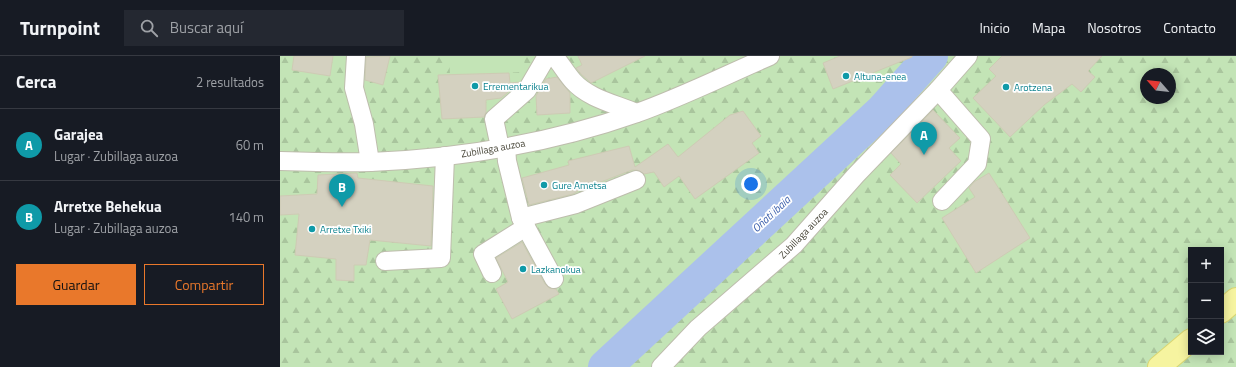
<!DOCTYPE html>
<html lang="es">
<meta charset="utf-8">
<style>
body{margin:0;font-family:"Titillium Web",sans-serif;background:#242831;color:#f1f3f6}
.controls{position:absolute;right:12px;bottom:12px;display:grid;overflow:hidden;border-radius:0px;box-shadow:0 2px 10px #0003}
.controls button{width:36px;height:36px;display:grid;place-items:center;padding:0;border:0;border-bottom:1px solid #363941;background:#171b24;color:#f1f3f6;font:20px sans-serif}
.compass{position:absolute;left:860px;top:12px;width:36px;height:36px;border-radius:50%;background:#171b24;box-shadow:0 2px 10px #0003;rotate:298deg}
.you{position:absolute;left:471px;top:128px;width:14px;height:14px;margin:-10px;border:3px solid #fff;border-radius:50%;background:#1a73e8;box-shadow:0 0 0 6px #1a73e833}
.badge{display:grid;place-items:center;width:26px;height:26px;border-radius:50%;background:#e9782b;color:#fff;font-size:13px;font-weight:700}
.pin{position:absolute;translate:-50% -33px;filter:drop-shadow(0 1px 2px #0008)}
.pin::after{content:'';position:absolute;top:21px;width:14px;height:12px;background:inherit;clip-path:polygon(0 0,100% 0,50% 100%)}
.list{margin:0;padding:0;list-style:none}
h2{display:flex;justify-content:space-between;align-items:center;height:52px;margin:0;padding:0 16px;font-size:17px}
h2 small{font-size:13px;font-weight:400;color:#9ea1a6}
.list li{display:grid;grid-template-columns:26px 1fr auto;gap:12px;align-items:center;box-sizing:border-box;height:72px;padding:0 16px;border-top:1px solid #363941}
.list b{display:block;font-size:15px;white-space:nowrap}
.list p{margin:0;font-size:13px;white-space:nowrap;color:#9ea1a6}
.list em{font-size:13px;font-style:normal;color:#9ea1a6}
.actions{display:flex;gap:8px;padding:12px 16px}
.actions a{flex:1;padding:9px 0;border:1px solid #e9782b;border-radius:0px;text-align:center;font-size:14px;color:#e9782b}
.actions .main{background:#e9782b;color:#111}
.icon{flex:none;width:22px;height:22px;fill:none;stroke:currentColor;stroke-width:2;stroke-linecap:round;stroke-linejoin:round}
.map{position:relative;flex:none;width:956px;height:311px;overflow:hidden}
header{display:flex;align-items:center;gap:24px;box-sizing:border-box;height:56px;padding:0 20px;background:#171b24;border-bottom:1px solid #363941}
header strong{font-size:19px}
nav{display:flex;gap:22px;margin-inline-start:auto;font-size:14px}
.search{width:280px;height:36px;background:#242831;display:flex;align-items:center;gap:10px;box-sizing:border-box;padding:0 14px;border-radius:0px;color:#9ea1a6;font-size:15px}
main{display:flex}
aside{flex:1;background:#171b24}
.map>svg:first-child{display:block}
.forest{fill:url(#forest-firs);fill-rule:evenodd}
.pitch{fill:#c3e4b6}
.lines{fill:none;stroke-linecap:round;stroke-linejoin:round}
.river{stroke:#abc1eb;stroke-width:34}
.building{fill:#d4d1c0;stroke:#cecbb4}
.minor-casing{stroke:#bebdad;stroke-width:20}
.major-casing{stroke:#dad671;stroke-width:24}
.minor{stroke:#fff;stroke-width:18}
.major{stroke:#f6f4a0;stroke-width:22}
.culture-dot{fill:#0f9aa8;stroke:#fff;stroke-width:1.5}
.labels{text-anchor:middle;stroke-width:3.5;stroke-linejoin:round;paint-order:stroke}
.culture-label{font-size:10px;fill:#0d838f;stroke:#fff;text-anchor:start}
.street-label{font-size:10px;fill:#474538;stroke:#fff}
.water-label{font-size:11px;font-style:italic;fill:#3a5eab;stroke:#fff}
</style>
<header>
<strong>Turnpoint</strong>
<div class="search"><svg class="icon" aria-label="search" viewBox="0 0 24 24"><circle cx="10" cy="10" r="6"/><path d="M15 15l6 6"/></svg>Buscar aquí</div>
<nav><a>Inicio</a><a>Mapa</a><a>Nosotros</a><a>Contacto</a></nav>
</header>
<main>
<aside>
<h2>Cerca<small>2 resultados</small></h2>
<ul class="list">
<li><span class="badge" style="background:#0f9aa8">A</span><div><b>Garajea</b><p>Lugar · Zubillaga auzoa</p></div><em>60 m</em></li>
<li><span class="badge" style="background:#0f9aa8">B</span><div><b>Arretxe Behekua</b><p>Lugar · Zubillaga auzoa</p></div><em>140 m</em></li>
</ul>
<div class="actions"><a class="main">Guardar</a><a>Compartir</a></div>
</aside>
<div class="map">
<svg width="956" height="311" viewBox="0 0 956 311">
<defs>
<pattern id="forest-firs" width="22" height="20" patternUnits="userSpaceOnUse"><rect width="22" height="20" fill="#c3e4b6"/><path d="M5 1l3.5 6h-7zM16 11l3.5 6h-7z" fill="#a9c59d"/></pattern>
</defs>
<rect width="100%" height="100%" fill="#f3f3ea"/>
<path class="forest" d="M 0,0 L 956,0 L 956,311 L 0,311 ZM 866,18 L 890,18 L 890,42 L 866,42 ZM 911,194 L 941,194 L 941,296 L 911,296 Z"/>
<path class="pitch" d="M 169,0 L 244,0 L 245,16 L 170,19 Z"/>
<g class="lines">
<path class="river" d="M 325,311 L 602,55 L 651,0"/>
</g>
<g class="building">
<path d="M 14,0 L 53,0 L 50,20 L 12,14 Z"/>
<path d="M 110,0 L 103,29 L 85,24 L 86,1 Z"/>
<path d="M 298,0 L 365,0 L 311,27 L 301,18 L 296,12 L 302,9 Z"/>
<path d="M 560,0 L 632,0 L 632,1 L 553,33 L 543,7 Z"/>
<path d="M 722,0 L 822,0 L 808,15 L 815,21 L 801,36 L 792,28 L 764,49 L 730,81 L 693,42 L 716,20 L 709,13 Z"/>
<path d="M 229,17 L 230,27 L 240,26 L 221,42 L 206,44 L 206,56 L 204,61 L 162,63 L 158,19 Z"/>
<path d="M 277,21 L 290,37 L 290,57 L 257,59 L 256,40 L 266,23 Z"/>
<path d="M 653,54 L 680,82 L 669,92 L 681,105 L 637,147 L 610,119 L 621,108 L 611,97 Z"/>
<path d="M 463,55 L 481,80 L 472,87 L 479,97 L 415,143 L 399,120 L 384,131 L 374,116 L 364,118 L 357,114 L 352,114 L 300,134 L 293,138 L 249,149 L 242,122 L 289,109 L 288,105 L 349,90 L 355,111 L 388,88 L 398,101 L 450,59 Z"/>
<path d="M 77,117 L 78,122 L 153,130 L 151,190 L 90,184 L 86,209 L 74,209 L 74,225 L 56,224 L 56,203 L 15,199 L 19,158 L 0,159 L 0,140 L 37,138 L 38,119 Z"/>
<path d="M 709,117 L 750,182 L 696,217 L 662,162 L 695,141 L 689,132 L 694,126 Z"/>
<path d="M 242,186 L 265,228 L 269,232 L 276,233 L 279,238 L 232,263 L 216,233 L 228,226 L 216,202 Z"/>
</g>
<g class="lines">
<g class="minor-casing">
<g id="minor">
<path d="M 76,0 L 74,32 L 84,68 L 90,106"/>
<path d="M 274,0 C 281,8 286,17 293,25 C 309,43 336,48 356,57"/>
<path d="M 658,34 L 701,83 L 697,108 L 662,145"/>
<path d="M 218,82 L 214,63 L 247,34 L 267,0"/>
<path d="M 226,91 L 227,105 L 241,162 L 296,148 L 356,124"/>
<path d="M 0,105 C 30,106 60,107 91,106 C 181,102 272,87 357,57 C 402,41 446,19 490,0"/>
<path d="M 241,162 L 274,223"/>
<path d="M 105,205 L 161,202 L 165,100"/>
<path d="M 212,217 L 203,198 L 246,171"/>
<path d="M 381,311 L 418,272 L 514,189 L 576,119 L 658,34 L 688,0"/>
</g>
</g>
<g class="major-casing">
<g id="major">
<path d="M 941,256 L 956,243"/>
<path d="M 879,311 L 911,284"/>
</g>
</g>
<use href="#minor" class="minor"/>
<use href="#major" class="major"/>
</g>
<g class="culture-dot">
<circle cx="566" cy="20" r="4"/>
<circle cx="195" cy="30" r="4"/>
<circle cx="726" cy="31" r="4"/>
<circle cx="264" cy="129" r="4"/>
<circle cx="32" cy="173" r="4"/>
<circle cx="243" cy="213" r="4"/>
</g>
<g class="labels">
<g class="culture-label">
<text x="574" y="24">Altuna-enea</text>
<text x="203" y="34">Errementarikua</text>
<text x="734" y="35">Arotzena</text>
<text x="272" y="133">Gure Ametsa</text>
<text x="40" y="177">Arretxe Txiki</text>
<text x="251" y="217">Lazkanokua</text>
</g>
<g class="street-label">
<text transform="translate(213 92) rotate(-10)" y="4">Zubillaga auzoa</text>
<text transform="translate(523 177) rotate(-46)" y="4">Zubillaga auzoa</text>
</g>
<g class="water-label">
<text transform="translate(491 158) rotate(-43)" y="4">Oñati ibaia</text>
</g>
</g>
</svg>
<div class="controls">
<button>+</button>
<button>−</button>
<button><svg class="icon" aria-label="layers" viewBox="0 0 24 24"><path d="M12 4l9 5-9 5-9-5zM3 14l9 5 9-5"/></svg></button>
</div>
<svg class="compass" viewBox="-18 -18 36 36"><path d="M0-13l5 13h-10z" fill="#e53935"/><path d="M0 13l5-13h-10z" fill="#9ea1a6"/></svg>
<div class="you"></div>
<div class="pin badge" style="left:644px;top:99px;background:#0f9aa8">A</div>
<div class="pin badge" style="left:62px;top:151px;background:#0f9aa8">B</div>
</div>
</main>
